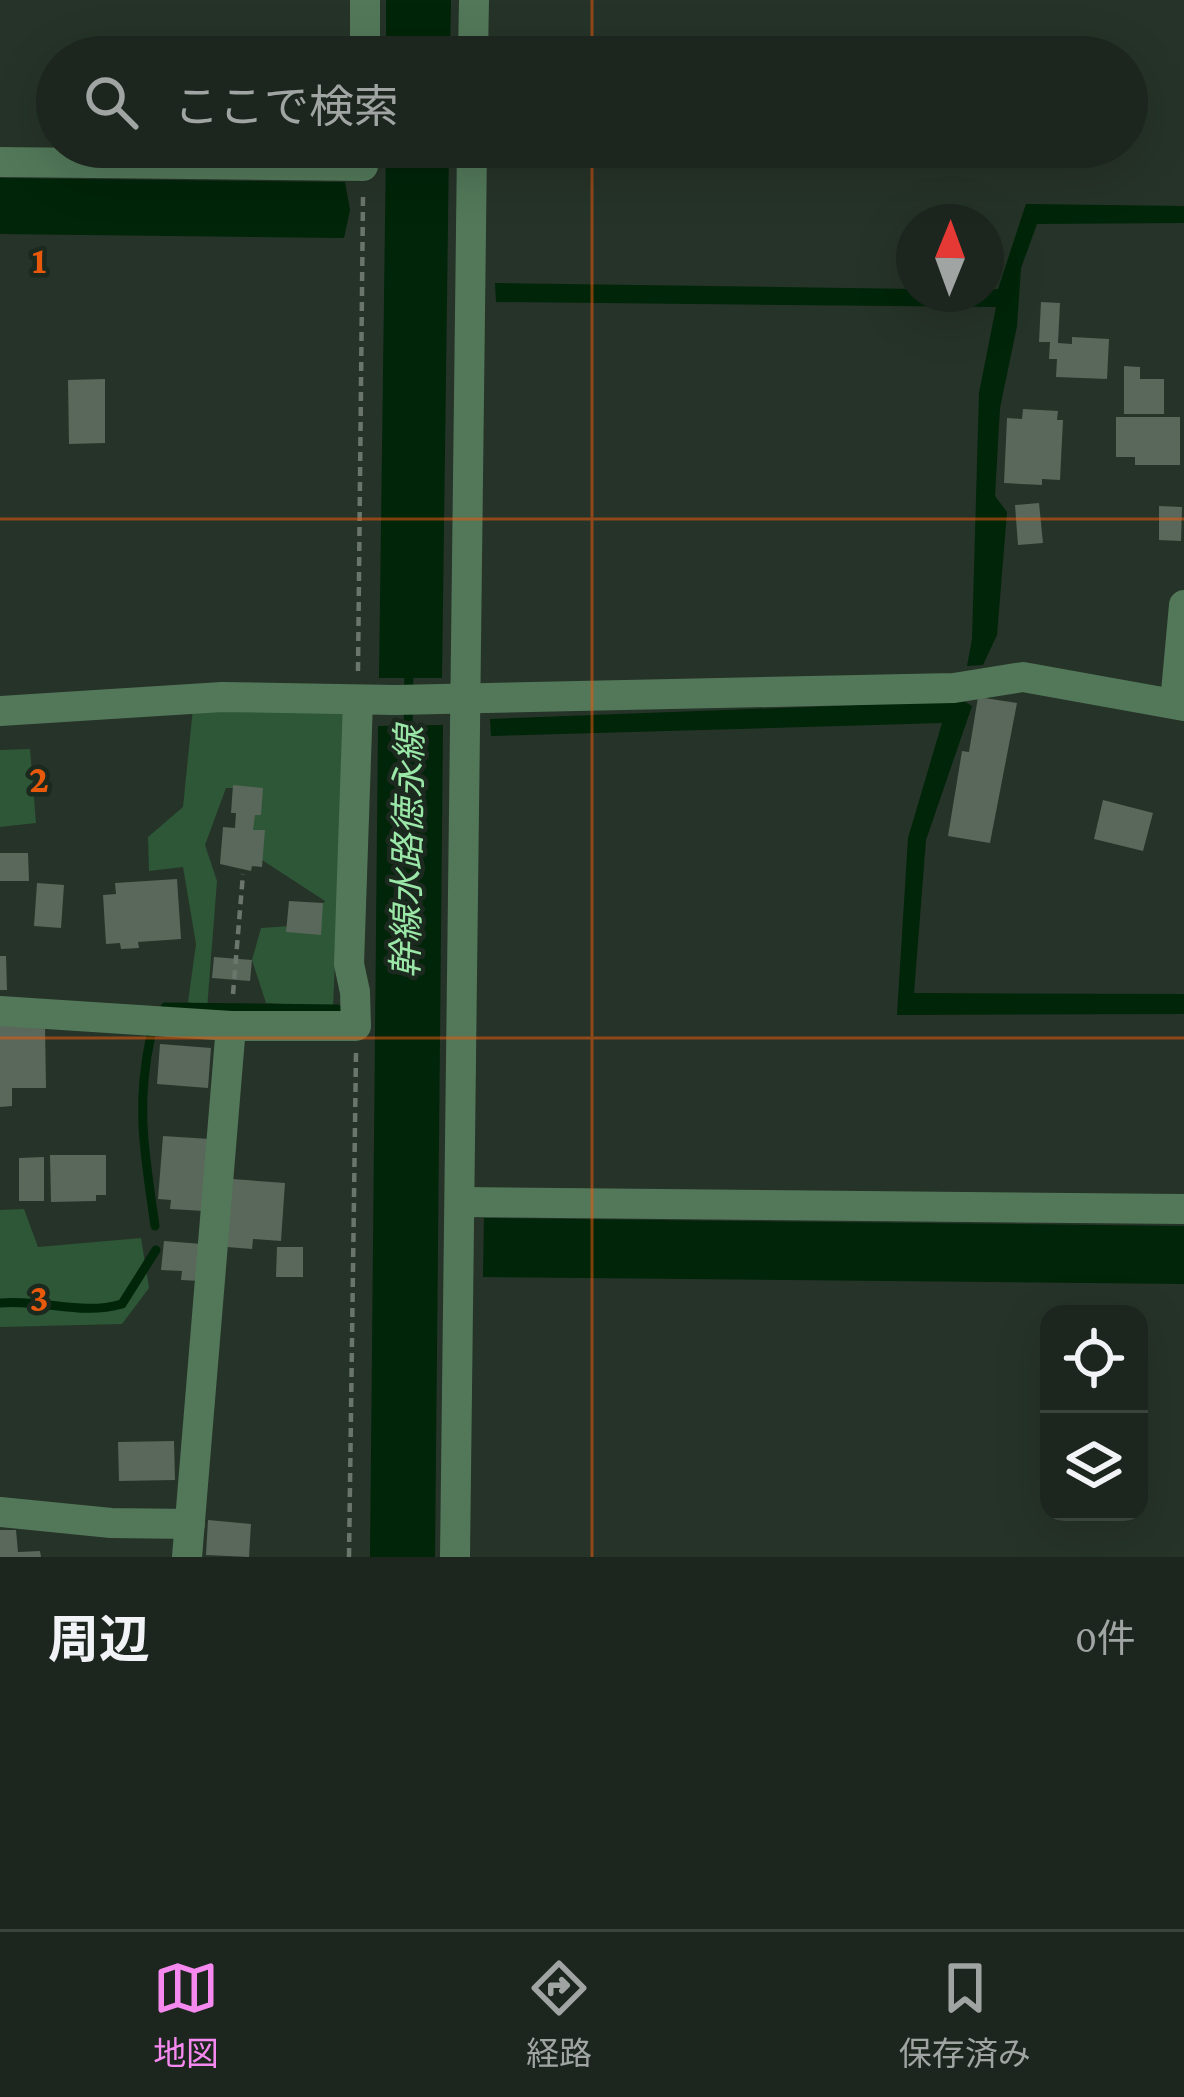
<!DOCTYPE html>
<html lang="ja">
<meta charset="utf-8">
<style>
body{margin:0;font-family:"Crimson Pro","Noto Sans JP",serif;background:#252e27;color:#f1f3f6}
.controls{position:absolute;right:36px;bottom:36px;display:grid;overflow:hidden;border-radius:24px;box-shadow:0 12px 48px #0002}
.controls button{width:108px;height:108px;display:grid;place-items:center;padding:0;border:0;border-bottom:3px solid #3a433c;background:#1c261e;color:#f1f3f6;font:60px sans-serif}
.compass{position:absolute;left:896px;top:204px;width:108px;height:108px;border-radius:50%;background:#1c261e;box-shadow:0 12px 48px #0002;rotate:1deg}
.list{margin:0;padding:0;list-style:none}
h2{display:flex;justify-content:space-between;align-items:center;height:156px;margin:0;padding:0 48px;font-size:51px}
h2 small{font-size:39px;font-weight:400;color:#a0a5a4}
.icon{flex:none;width:66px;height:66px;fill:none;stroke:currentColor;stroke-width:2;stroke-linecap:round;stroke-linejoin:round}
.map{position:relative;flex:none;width:1184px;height:1557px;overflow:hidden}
.search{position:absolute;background:#1c261e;box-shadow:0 12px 48px #0002;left:36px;right:36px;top:36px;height:132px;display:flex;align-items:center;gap:30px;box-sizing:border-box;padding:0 42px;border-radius:66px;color:#a0a5a4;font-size:45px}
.sheet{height:372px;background:#1c261e}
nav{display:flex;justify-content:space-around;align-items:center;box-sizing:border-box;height:168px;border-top:3px solid #3a433c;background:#1c261e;font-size:33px;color:#a0a5a4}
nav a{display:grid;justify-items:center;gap:6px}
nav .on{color:#f589ef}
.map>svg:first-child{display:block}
.green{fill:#2d5736}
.water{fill:#002509}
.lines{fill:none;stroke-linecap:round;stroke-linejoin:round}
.stream{stroke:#002509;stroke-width:9}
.building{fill:#59685b}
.path{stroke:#6a756c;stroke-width:4.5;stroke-dasharray:9 6;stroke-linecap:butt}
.minor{stroke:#527859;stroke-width:30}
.grid{fill:none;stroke:#e8590c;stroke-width:3;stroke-opacity:0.55}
.labels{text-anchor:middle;stroke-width:9;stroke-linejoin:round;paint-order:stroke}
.water-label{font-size:36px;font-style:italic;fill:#9ae7a8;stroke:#1c291e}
.grid-label{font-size:39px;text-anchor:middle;font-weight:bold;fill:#e8590c;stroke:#1c291e;stroke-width:9;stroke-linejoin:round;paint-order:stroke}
</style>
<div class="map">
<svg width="1184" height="1557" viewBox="0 0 1184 1557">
<rect width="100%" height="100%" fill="#263328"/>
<g class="green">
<path d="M 193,708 L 346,712 L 333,1007 L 266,1003 L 252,960 L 261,928 L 305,925 L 325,901 L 253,854 L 252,788 L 226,788 L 205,845 L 217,881 L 207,1009 L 188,1002 L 196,944 L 183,867 L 149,871 L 148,837 L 183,807 Z"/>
<path d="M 30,749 L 36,823 L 0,827 L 0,750 Z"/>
<path d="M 24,1209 L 38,1247 L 141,1238 L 149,1288 L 122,1324 L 0,1327 L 0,1210 Z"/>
</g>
<g class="water">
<path d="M 386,0 L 451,0 L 450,57 L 386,57 Z"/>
<path d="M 386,147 L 449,147 L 442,678 L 379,678 Z"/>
<path d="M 0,178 L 345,182 L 350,210 L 344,238 L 0,234 Z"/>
<path d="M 1026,204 L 1184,206 L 1184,223 L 1037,224 L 1021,268 L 1017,326 L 1000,408 L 995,496 L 1007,512 L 997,635 L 983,665 L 967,666 L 972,639 L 979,393 L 996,307 L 496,302 L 495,283 L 914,289 L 914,294 L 986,294 L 986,290 L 998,289 Z"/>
<path d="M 964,701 L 972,706 L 926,840 L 914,993 L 1184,994 L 1184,1014 L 897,1015 L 908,838 L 942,723 L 491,736 L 490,719 Z"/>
<path d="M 443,725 L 435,1557 L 370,1557 L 378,726 Z"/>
<path d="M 484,1218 L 1184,1226 L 1184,1284 L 483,1277 Z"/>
</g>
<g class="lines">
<g class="stream">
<path d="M 408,736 L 409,668"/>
<path d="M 165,1007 L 337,1009"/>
<path d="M 151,1035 C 135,1107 145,1154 155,1226"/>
<path d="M 0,1303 C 45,1299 80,1316 122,1304 L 156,1250"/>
</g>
</g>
<g class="building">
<path d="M 1041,302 L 1060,303 L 1058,343 L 1072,344 L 1072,337 L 1109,339 L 1107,379 L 1056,377 L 1057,359 L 1049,359 L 1050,342 L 1039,342 Z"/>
<path d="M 1124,366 L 1140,367 L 1140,379 L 1164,379 L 1164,414 L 1124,414 Z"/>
<path d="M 105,379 L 105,443 L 69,444 L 68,380 Z"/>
<path d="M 1023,409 L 1058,411 L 1057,420 L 1063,420 L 1060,480 L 1042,479 L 1042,485 L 1004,483 L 1007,418 L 1022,419 Z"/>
<path d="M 1116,417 L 1180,417 L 1180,465 L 1135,465 L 1135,457 L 1116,457 Z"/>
<path d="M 1039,503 L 1043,543 L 1018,545 L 1015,505 Z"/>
<path d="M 1159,506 L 1182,507 L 1181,541 L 1159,540 Z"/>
<path d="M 978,697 L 1017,703 L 990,843 L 948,836 L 962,751 L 969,752 Z"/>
<path d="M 233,785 L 263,788 L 261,815 L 255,815 L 253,830 L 265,830 L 262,867 L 252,866 L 251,871 L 220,864 L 223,827 L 235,828 L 236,813 L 231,813 Z"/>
<path d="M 1103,800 L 1153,813 L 1143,851 L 1094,839 Z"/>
<path d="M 0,853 L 28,853 L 29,881 L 0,881 Z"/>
<path d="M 177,879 L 181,939 L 138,942 L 139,948 L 121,949 L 120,943 L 106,944 L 103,895 L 116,894 L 115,883 Z"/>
<path d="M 37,883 L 64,885 L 61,928 L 34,926 Z"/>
<path d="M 289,901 L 323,903 L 321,935 L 286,932 Z"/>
<path d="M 0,956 L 6,956 L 7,990 L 0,990 Z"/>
<path d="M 214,957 L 252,960 L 250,981 L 212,978 Z"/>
<path d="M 45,1025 L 46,1088 L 12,1088 L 12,1106 L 0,1107 L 0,1026 Z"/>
<path d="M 160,1044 L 211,1048 L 208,1088 L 157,1084 Z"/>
<path d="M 163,1136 L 210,1139 L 204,1211 L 170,1209 L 171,1200 L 158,1199 Z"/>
<path d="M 50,1155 L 106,1155 L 106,1195 L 96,1195 L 96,1201 L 51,1202 Z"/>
<path d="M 44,1157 L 44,1201 L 19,1201 L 19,1158 Z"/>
<path d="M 232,1179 L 285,1183 L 281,1241 L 253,1239 L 252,1249 L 227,1247 Z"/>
<path d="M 164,1241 L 202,1244 L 200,1281 L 181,1280 L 182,1271 L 161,1270 Z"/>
<path d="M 277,1247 L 303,1247 L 303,1277 L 276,1277 Z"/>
<path d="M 174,1441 L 175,1480 L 119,1481 L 118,1442 Z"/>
<path d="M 208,1520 L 251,1524 L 249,1557 L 206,1555 Z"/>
<path d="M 0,1530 L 16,1530 L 18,1552 L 40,1551 L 41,1557 L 0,1557 Z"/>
</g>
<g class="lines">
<g class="path">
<path d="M 358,671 L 363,196"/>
<path d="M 233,994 L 243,874"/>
<path d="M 349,1557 L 356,1053"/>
</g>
<g class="minor">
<path d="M 365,57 L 365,0"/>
<path d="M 473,57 L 474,0"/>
<path d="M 0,162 L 363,166 L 364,147"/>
<path d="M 1175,703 L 1184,605"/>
<path d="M 0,711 L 222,697 L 395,700 L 954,688 L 1023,677 L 1184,706"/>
<path d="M 0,1011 L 231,1026 L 356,1026 L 355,992 L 349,964 L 358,700"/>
<path d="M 460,1202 L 1184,1209"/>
<path d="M 0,1512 L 111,1523 L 190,1524"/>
<path d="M 187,1557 L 231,1026"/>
<path d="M 455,1557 L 472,147"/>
</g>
</g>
<path class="grid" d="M 592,0 L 592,57M 592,147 L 592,1557M 0,519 L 1184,519M 0,1038 L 1184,1038"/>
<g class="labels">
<g class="water-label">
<text transform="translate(407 852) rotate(-89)" y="13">幹線水路徳永線</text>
</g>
</g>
<g class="grid-label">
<text x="39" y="273">1</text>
<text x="39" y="792">2</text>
<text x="39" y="1311">3</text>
</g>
</svg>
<div class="controls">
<button><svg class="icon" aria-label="locate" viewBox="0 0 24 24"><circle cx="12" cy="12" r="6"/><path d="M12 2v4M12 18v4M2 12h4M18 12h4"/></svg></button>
<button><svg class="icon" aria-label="layers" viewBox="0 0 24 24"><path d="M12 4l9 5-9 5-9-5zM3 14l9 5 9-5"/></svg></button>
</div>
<svg class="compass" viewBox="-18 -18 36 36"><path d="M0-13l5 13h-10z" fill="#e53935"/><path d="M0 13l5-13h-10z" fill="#a0a5a4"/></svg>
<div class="search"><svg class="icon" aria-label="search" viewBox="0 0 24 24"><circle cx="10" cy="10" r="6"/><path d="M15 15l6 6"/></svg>ここで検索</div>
</div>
<section class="sheet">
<h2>周辺<small>0件</small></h2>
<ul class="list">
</ul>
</section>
<nav>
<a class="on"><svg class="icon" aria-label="map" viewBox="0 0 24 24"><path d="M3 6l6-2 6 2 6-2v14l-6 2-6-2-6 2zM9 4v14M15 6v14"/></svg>地図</a>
<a><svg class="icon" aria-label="directions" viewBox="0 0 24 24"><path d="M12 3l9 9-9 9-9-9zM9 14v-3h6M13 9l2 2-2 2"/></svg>経路</a>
<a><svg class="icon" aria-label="saved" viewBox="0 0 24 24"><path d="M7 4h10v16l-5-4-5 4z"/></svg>保存済み</a>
</nav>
